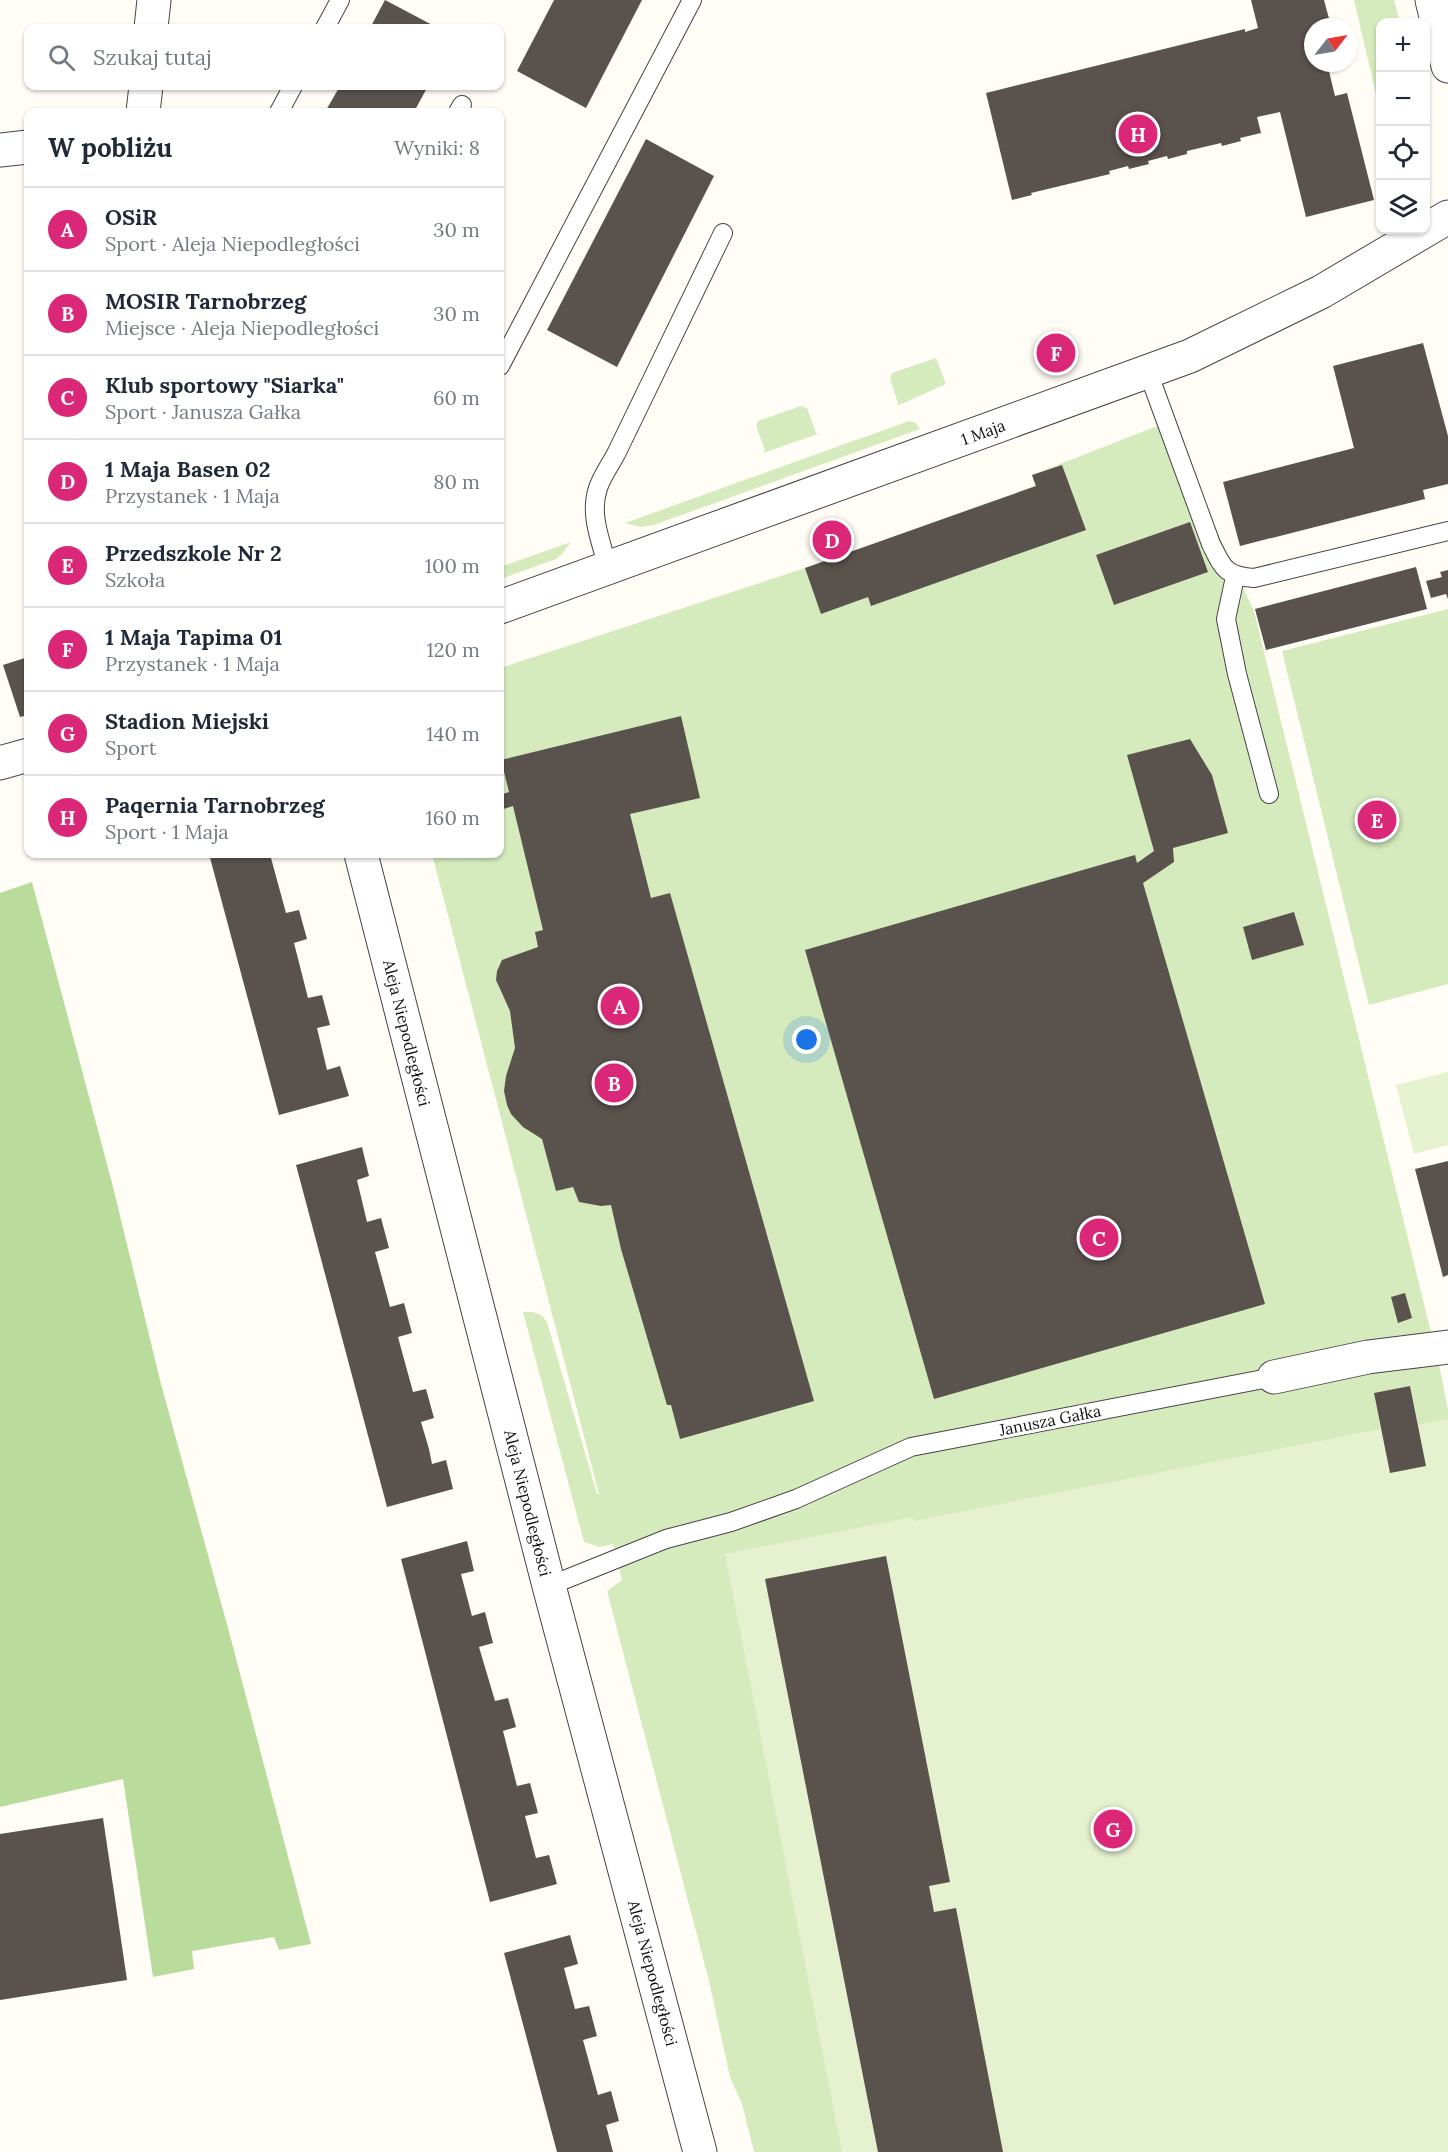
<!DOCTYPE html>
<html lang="pl">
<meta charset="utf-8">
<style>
body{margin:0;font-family:Lora,serif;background:#f6f6f7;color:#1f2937}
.controls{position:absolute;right:18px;top:18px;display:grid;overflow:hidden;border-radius:12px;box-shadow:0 2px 4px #0004}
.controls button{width:54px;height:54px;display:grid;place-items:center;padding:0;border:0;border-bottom:2px solid #e0e1e3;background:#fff;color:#1f2937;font:30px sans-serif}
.compass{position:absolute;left:1304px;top:18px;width:54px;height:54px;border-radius:50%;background:#fff;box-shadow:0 2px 4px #0004;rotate:59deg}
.you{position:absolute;left:807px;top:1040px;width:21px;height:21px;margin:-15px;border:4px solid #fff;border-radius:50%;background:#1a73e8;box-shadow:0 0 0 9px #1a73e833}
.badge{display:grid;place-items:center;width:39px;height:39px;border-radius:50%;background:#db2777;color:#fff;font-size:20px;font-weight:700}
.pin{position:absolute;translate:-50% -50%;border:3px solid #fff;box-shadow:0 2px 6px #0006}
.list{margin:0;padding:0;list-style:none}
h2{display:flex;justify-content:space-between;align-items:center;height:78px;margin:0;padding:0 24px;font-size:26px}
h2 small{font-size:20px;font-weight:400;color:#747a83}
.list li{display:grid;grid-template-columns:39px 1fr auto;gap:18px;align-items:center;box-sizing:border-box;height:84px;padding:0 24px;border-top:2px solid #e0e1e3}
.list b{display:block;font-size:22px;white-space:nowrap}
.list p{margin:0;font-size:20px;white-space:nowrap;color:#747a83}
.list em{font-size:20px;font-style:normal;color:#747a83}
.icon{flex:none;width:33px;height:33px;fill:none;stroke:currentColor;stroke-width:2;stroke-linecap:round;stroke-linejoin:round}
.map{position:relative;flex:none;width:1448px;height:2152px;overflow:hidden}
.search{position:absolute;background:#fff;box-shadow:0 2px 4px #0004;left:24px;top:24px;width:480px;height:66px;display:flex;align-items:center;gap:15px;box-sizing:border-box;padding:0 21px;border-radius:12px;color:#747a83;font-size:22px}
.panel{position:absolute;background:#fff;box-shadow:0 2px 4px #0004;left:24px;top:108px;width:480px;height:750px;border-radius:12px}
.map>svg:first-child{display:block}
.green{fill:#d5ebbd}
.forest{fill:#b9dc9c}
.pitch{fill:#e6f2cf}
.building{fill:#5a524d}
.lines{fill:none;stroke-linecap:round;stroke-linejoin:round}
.lane-casing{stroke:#444;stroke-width:20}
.street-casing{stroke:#444;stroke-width:35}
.lane{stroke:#fff;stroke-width:18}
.street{stroke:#fff;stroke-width:33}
.labels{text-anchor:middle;stroke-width:6;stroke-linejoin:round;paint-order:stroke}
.street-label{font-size:16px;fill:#111;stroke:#fff}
</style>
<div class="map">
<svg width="1448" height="2152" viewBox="0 0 1448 2152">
<rect width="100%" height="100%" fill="#fffdf5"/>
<g class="green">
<path d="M 1354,0 L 1394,0 L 1400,22 L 1380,22 L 1380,111 Z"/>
<path d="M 936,358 L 946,384 L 897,406 L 898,403 L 890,379 L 892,373 Z"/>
<path d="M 801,406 L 807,408 L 816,433 L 818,434 L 763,453 L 765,450 L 756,426 L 758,421 Z"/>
<path d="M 1175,419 L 1210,516 L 1254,611 L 1440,1369 L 1448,1410 L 1448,2152 L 754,2152 L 742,2104 L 730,2077 L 709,1981 L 607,1591 L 622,1580 L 613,1544 L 599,1547 L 584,1542 L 523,1312 C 533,1311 542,1313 547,1322 L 597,1494 L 599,1494 L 432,854 L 500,854 L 500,668 L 805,568 L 1035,486 L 1032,475 Z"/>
<path d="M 909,421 L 916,423 L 920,429 L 654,525 L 641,527 L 625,523 Z"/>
<path d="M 571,542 L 562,554 L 556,559 L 500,579 L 500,567 Z"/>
<path d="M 1448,609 L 1448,984 L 1369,1005 L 1282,651 Z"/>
</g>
<path class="forest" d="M 32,882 L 113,1187 L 161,1384 L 228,1628 L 311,1944 L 279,1950 L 274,1937 L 192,1951 L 194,1969 L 153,1977 L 123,1779 L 0,1807 L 0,893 Z"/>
<g class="pitch">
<path d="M 1448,1072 L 1448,1145 L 1414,1154 L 1396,1085 Z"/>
<path d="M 1410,1386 L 1418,1425 L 1448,1419 L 1448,2152 L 842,2152 L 725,1554 L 913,1517 L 914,1521 L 1380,1429 L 1374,1393 Z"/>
</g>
<g class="building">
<path d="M 385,0 L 438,28 L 370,28 Z"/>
<path d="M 554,0 L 642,0 L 586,108 L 517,71 Z"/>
<path d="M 1251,0 L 1324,0 L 1331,26 L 1313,27 L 1313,63 L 1327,63 L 1335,96 L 1347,93 L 1374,200 L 1306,217 L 1280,112 L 1257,117 L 1261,133 L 1240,138 L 1241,141 L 1222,146 L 1221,143 L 1187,151 L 1187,154 L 1168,159 L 1167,156 L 1148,161 L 1149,164 L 1129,169 L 1128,166 L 1109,171 L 1110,174 L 1031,193 L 1032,195 L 1012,200 L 986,93 L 1245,29 L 1245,32 L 1258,28 Z"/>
<path d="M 340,86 L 428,86 L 414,112 L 325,112 Z"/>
<path d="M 646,139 L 714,176 L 617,367 L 547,330 Z"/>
<path d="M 1423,343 L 1448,436 L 1448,484 L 1423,490 L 1425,499 L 1240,546 L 1223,482 L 1354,448 L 1333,366 Z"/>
<path d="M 1062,465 L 1086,530 L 871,606 L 868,597 L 821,614 L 805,568 L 1036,486 L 1032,475 Z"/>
<path d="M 1190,522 L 1208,572 L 1114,605 L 1096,555 Z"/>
<path d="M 1416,567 L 1427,609 L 1266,650 L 1255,609 Z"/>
<path d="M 1448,570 L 1448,599 L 1446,594 L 1431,598 L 1426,581 L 1442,577 L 1440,572 Z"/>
<path d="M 28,657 L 28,715 L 20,717 L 3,665 Z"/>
<path d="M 681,716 L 700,798 L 630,814 L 651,898 L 670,893 L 814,1401 L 680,1439 L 671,1405 L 667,1405 L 621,1249 L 611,1205 L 601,1206 L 579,1202 L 573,1187 L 556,1191 L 542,1139 L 523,1127 L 511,1114 L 507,1105 L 504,1091 L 506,1076 L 515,1048 L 510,1011 L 496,980 L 497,971 L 502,960 L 538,947 L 535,932 L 543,930 L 513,806 L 500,810 L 500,795 L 509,792 L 501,760 Z"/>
<path d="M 1190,739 L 1212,775 L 1228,833 L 1173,848 L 1174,862 L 1143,883 L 1265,1304 L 934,1399 L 805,950 L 1135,855 L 1137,863 L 1154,851 L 1127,755 Z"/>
<path d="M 209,854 L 285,854 L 271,858 L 286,913 L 299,910 L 307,939 L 294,943 L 308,998 L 322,995 L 330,1025 L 317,1028 L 327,1070 L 340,1066 L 349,1096 L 279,1115 Z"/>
<path d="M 1294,912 L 1304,945 L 1252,960 L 1243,927 Z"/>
<path d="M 362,1147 L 369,1176 L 357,1180 L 367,1222 L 381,1218 L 389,1248 L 375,1252 L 390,1307 L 404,1303 L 412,1333 L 398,1337 L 413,1392 L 426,1389 L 434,1418 L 421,1422 L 429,1449 L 432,1464 L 446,1460 L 453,1489 L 387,1507 L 296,1165 Z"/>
<path d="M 1448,1161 L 1448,1275 L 1443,1277 L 1415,1169 Z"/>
<path d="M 1405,1293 L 1412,1318 L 1398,1323 L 1391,1297 Z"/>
<path d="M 1410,1386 L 1426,1466 L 1390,1473 L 1374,1393 Z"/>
<path d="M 467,1541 L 474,1571 L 461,1574 L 472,1616 L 485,1612 L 493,1643 L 479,1647 L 495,1701 L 508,1698 L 516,1727 L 503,1731 L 517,1786 L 530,1783 L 538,1813 L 525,1816 L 536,1858 L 549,1855 L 557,1884 L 490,1902 L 401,1559 Z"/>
<path d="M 886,1556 L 950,1882 L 929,1886 L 934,1912 L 956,1908 L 1003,2152 L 878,2152 L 765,1579 Z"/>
<path d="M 103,1818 L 127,1980 L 0,2000 L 0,1834 Z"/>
<path d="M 570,1935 L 578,1964 L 564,1968 L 575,2009 L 589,2006 L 597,2036 L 583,2040 L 598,2095 L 611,2091 L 619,2121 L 606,2125 L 613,2152 L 557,2152 L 504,1953 Z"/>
</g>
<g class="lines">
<g class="lane-casing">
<g id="lane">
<path d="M 325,28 L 340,0"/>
<path d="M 279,112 L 293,86"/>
<path d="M 458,112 L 462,105"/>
<path d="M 500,366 L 692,0"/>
<path d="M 1148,372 L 1211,544 C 1223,568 1225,576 1254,578 L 1448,531"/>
<path d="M 608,568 C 601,541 589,515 598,488 C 602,476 610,465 616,454 L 723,233"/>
<path d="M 1235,577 L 1226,619 L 1237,674 L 1269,794"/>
<path d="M 549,1586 L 666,1539 L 731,1522 L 796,1499 L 911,1447 L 1274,1377"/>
</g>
</g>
<g class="street-casing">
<g id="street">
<path d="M 1432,0 L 1448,66"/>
<path d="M 151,28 L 154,0"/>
<path d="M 143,112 L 146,86"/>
<path d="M 0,150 L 28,147"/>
<path d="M 500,607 L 1190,356 L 1321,292 L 1448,217"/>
<path d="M 0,763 L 28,755"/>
<path d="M 361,854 L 549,1586 L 700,2152"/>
<path d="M 1274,1377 L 1368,1357 L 1448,1347"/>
</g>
</g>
<use href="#lane" class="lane"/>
<use href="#street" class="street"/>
</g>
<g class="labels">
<g class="street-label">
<text transform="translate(983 432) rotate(-20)" y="6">1 Maja</text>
<text transform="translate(407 1033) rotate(76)" y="6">Aleja Niepodległości</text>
<text transform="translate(1050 1420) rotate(-11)" y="6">Janusza Gałka</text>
<text transform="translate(528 1503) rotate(76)" y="6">Aleja Niepodległości</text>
<text transform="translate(653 1973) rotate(75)" y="6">Aleja Niepodległości</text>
</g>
</g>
</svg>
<div class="controls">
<button>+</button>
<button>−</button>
<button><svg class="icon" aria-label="locate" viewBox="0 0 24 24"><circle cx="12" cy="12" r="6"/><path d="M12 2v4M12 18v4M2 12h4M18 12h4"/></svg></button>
<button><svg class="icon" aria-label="layers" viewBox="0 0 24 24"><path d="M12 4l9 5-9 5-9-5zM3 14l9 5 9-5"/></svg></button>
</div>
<svg class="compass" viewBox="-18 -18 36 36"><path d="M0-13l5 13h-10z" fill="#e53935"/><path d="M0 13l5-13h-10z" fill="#747a83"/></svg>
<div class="you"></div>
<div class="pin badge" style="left:620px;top:1006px">A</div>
<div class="pin badge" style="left:614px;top:1083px">B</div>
<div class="pin badge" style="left:1099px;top:1238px">C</div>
<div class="pin badge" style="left:832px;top:540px">D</div>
<div class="pin badge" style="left:1377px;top:820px">E</div>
<div class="pin badge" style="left:1056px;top:353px">F</div>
<div class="pin badge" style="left:1113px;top:1829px">G</div>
<div class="pin badge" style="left:1138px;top:134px">H</div>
<div class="search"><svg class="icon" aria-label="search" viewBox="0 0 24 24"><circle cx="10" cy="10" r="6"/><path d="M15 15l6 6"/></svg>Szukaj tutaj</div>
<section class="panel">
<h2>W pobliżu<small>Wyniki: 8</small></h2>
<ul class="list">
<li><span class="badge">A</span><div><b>OSiR</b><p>Sport · Aleja Niepodległości</p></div><em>30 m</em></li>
<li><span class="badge">B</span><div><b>MOSIR Tarnobrzeg</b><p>Miejsce · Aleja Niepodległości</p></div><em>30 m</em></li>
<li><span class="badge">C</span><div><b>Klub sportowy &quot;Siarka&quot;</b><p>Sport · Janusza Gałka</p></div><em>60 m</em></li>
<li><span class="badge">D</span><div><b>1 Maja Basen 02</b><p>Przystanek · 1 Maja</p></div><em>80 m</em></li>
<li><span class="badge">E</span><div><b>Przedszkole Nr 2</b><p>Szkoła</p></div><em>100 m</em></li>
<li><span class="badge">F</span><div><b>1 Maja Tapima 01</b><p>Przystanek · 1 Maja</p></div><em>120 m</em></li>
<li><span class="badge">G</span><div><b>Stadion Miejski</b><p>Sport</p></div><em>140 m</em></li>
<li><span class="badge">H</span><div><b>Paqernia Tarnobrzeg</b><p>Sport · 1 Maja</p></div><em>160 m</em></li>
</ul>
</section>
</div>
